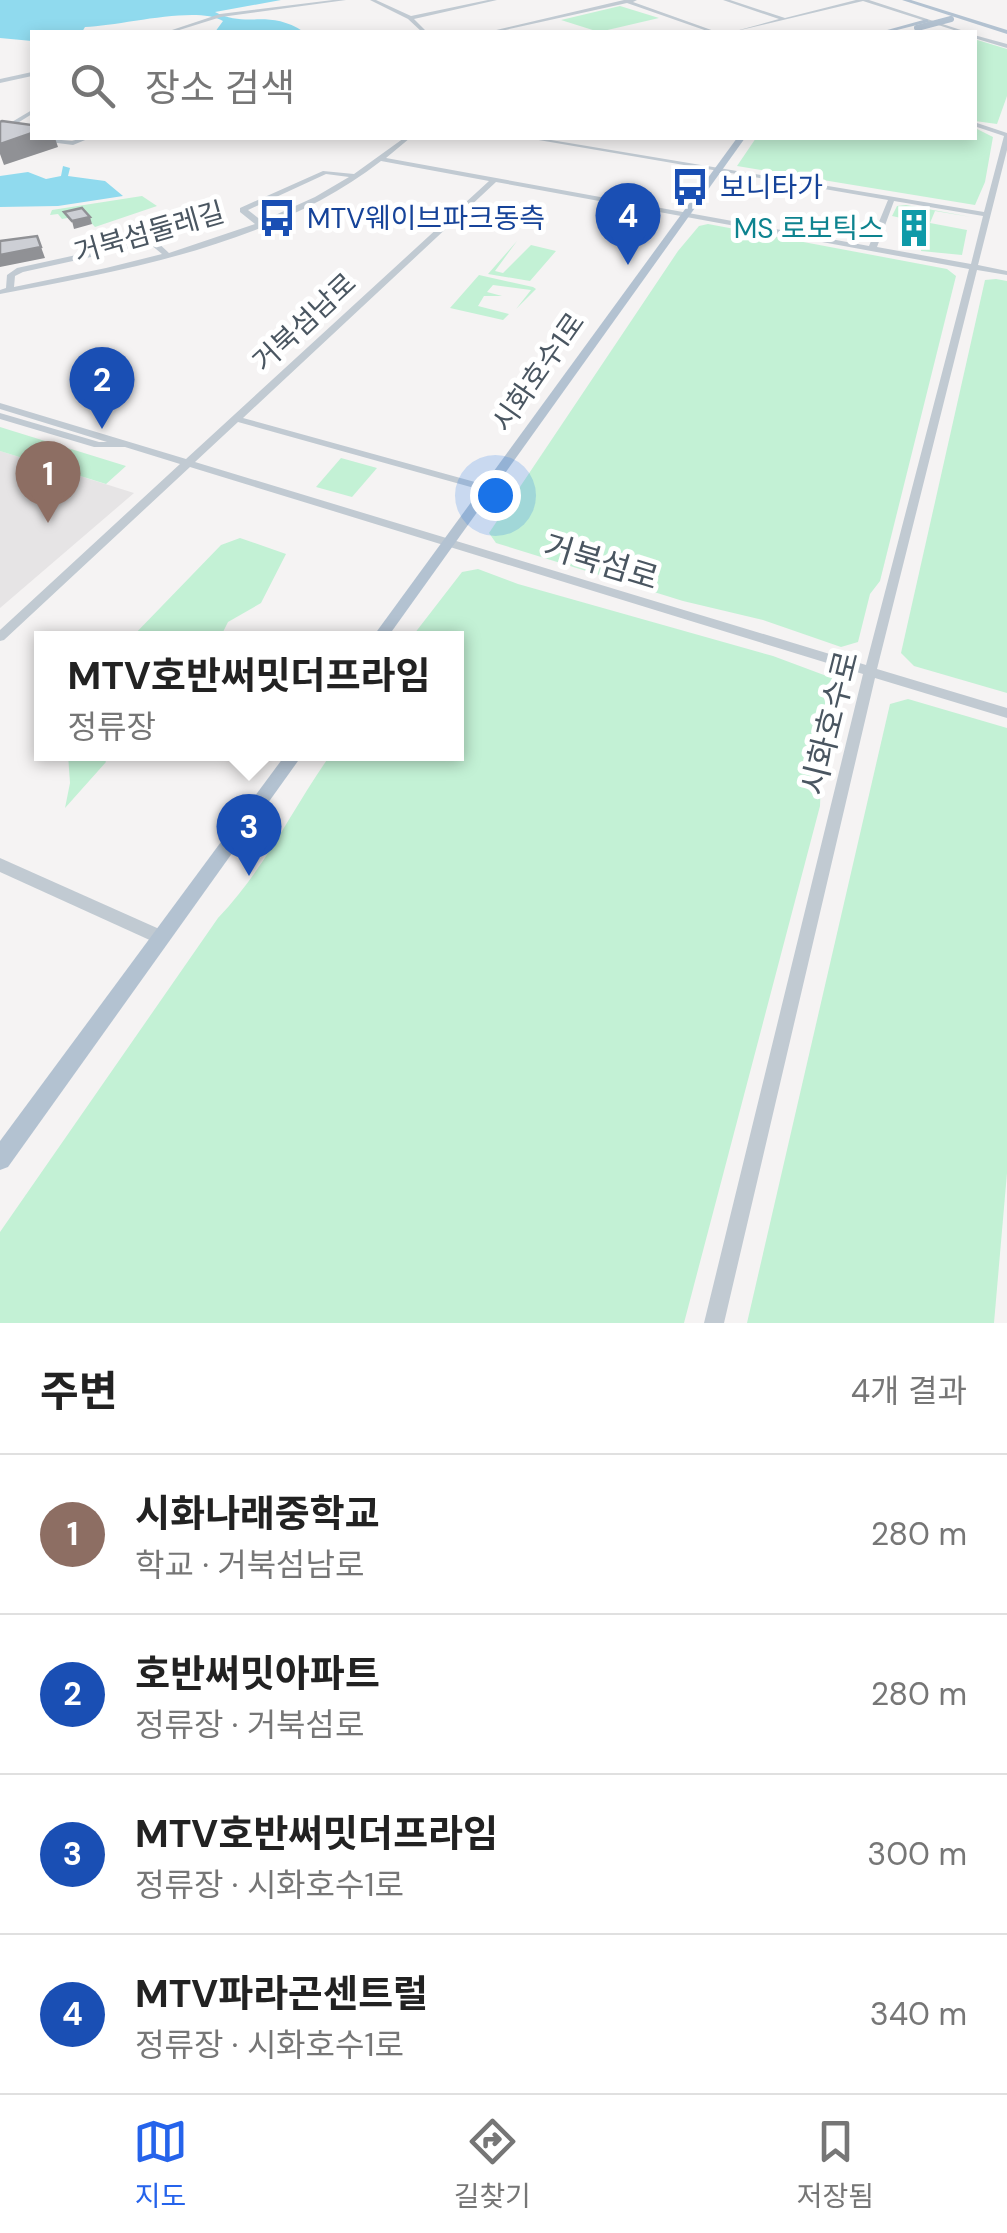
<!DOCTYPE html>
<html lang="ko">
<meta charset="utf-8">
<style>
body{margin:0;font-family:"DM Sans","Noto Sans KR",sans-serif;background:#f2f2f2;color:#222}
.you{position:absolute;left:495px;top:495px;width:35px;height:35px;margin:-25px;border:8px solid #fff;border-radius:50%;background:#1a73e8;box-shadow:0 0 0 15px #1a73e833}
.badge{display:grid;place-items:center;width:65px;height:65px;border-radius:50%;background:#2563eb;color:#fff;font-size:32px;font-weight:700}
.pin{position:absolute;translate:-50% -82px;filter:drop-shadow(0 2px 5px #0008)}
.pin::after{content:'';position:absolute;top:52px;width:35px;height:30px;background:inherit;clip-path:polygon(0 0,100% 0,50% 100%)}
.popup{position:absolute;left:34px;top:631px;width:430px;height:130px;box-sizing:border-box;display:grid;place-content:center;border-radius:0px;background:#fff;filter:drop-shadow(0 2px 8px #0005);font-size:32px;white-space:nowrap;color:#767676}
.popup b{font-size:38px;color:#222}
.popup::after{content:'';position:absolute;left:50%;top:100%;margin-left:-20px;border:20px solid transparent;border-top-color:#fff}
.list{margin:0;padding:0;list-style:none}
h2{display:flex;justify-content:space-between;align-items:center;height:130px;margin:0;padding:0 40px;font-size:42px}
h2 small{font-size:32px;font-weight:400;color:#767676}
.list li{display:grid;grid-template-columns:65px 1fr auto;gap:30px;align-items:center;box-sizing:border-box;height:160px;padding:0 40px;border-top:2px solid #e0e0e0}
.list b{display:block;font-size:38px;white-space:nowrap}
.list p{margin:0;font-size:32px;white-space:nowrap;color:#767676}
.list em{font-size:32px;font-style:normal;color:#767676}
.icon{flex:none;width:55px;height:55px;fill:none;stroke:currentColor;stroke-width:2;stroke-linecap:round;stroke-linejoin:round}
.map{position:relative;flex:none;width:1007px;height:1323px;overflow:hidden}
.search{position:absolute;background:#fff;box-shadow:0 5px 15px #0003;left:30px;right:30px;top:30px;height:110px;display:flex;align-items:center;gap:25px;box-sizing:border-box;padding:0 35px;border-radius:0px;color:#767676;font-size:38px}
.sheet{height:770px;background:#fff}
nav{display:flex;justify-content:space-around;align-items:center;box-sizing:border-box;height:140px;border-top:2px solid #e0e0e0;background:#fff;font-size:28px;color:#767676}
nav a{display:grid;justify-items:center;gap:5px}
nav .on{color:#2563eb}
.map>svg:first-child{display:block}
.education{fill:#e6e4e5}
.green{fill:#c3f1d5}
.water{fill:#90daee}
.lines{fill:none;stroke-linecap:round;stroke-linejoin:round}
.minor{fill:#c1cad2;fill-rule:evenodd}
.major{fill:#b3c2d1;fill-rule:evenodd}
.major-bridge{stroke:#b3c2d1;stroke-width:6}
.wall{fill:#b0b2b7}
.shaded-wall{fill:#909195}
.building{fill:#cdcfd5;stroke:#909195;stroke-width:2.5}
.labels{text-anchor:middle;stroke-width:10;stroke-linejoin:round;paint-order:stroke}
.far-transit-label{font-size:28px;fill:#164399;stroke:#fff;text-anchor:start}
.far-culture-label{font-size:28px;fill:#0d838f;stroke:#fff;text-anchor:end}
.far-street-label{font-size:28px;fill:#4a5661;stroke:#fff}
.street-label{font-size:32px;fill:#4a5661;stroke:#fff}
</style>
<div class="map">
<svg width="1007" height="1323" viewBox="0 0 1007 1323">
<rect width="100%" height="100%" fill="#f5f3f3"/>
<path class="education" d="M 0,451 L 134,493 L 0,608 Z"/>
<g class="green">
<path d="M 620,6 L 659,18 L 599,32 L 561,20 Z"/>
<path d="M 974,39 L 1007,49 L 1007,96 L 997,124 L 975,121 Z"/>
<path d="M 975,128 L 993,137 L 985,182 L 975,205 L 737,166 L 756,138 L 974,138 Z"/>
<path d="M 142,196 L 157,206 L 95,227 L 84,215 L 62,219 L 58,214 L 50,215 L 52,210 Z"/>
<path d="M 906,205 L 971,217 L 935,211 L 930,223 L 967,230 L 962,255 L 921,251 L 924,223 L 892,216 L 897,206 Z"/>
<path d="M 708,224 L 947,269 L 956,276 L 880,581 L 870,594 L 858,642 L 841,647 L 763,620 L 683,601 L 496,543 L 489,533 L 678,251 L 699,226 Z"/>
<path d="M 517,241 L 495,271 L 503,273 L 531,245 L 556,251 L 530,281 L 488,274 Z"/>
<path d="M 479,275 L 533,287 L 536,289 L 516,309 L 531,290 L 493,285 L 487,292 L 502,296 L 484,296 L 478,306 L 509,314 L 503,320 L 450,308 Z"/>
<path d="M 996,279 L 1007,281 L 1007,693 L 914,666 L 901,653 L 985,280 Z"/>
<path d="M 0,427 L 16,432 L 126,466 L 106,484 L 0,451 Z"/>
<path d="M 341,458 L 377,468 L 352,497 L 316,487 Z"/>
<path d="M 240,538 L 286,554 L 261,603 L 228,622 L 220,638 L 131,638 L 221,545 Z"/>
<path d="M 478,569 L 518,584 L 773,656 L 832,678 L 844,692 L 821,780 L 820,806 L 684,1323 L 0,1323 L 0,1232 L 218,918 C 265,869 292,809 331,754 L 456,754 L 456,638 L 411,638 L 462,572 Z"/>
<path d="M 908,699 L 1007,728 L 1007,1173 L 994,1323 L 747,1323 L 890,704 Z"/>
<path d="M 68,754 L 101,754 L 106,762 L 65,808 L 70,783 Z"/>
</g>
<g class="water">
<path d="M 0,0 L 281,0 L 215,12 C 248,29 267,8 304,32 L 215,32 L 223,21 C 196,5 121,26 85,27 L 82,32 L 32,32 L 32,41 L 0,38 Z"/>
<path d="M 63,166 L 70,168 L 68,176 L 105,181 L 123,196 L 58,206 L 0,207 L 0,176 L 28,172 L 46,179 L 61,176 Z"/>
</g>
<g class="lines">
<g class="minor">
<path d="M 333,0 L 346,0 L 221,17 L 173,32 L 166,32 L 220,14 Z"/>
<path d="M 370,0 L 376,0 L 411,16 L 488,0 L 497,0 L 414,19 L 427,32 L 422,32 L 408,19 Z"/>
<path d="M 624,0 L 637,0 L 633,2 L 717,32 L 710,32 L 627,3 L 496,32 L 488,32 Z"/>
<path d="M 723,0 L 730,0 L 785,18 L 856,0 L 869,0 L 967,32 L 960,32 L 863,1 L 732,32 L 779,19 Z"/>
<path d="M 974,35 L 1007,44 L 1007,48 L 974,38 Z"/>
<path d="M 32,72 L 32,76 L 0,83 L 0,79 Z"/>
<path d="M 32,110 L 32,114 L 0,134 L 0,129 Z"/>
<path d="M 974,122 L 1007,133 L 1007,150 L 978,265 L 1007,271 L 1007,275 L 977,270 L 877,669 L 1007,708 L 1007,718 L 875,678 L 724,1323 L 704,1323 L 863,674 L 190,467 L 4,640 L 0,641 L 0,630 L 180,464 L 125,447 L 94,447 L 0,419 L 0,413 L 99,442 L 107,442 L 0,409 L 0,403 L 186,459 L 489,181 L 381,161 C 276,243 128,270 0,294 L 0,290 L 6,288 L 7,275 L 17,268 L 140,241 L 155,240 L 169,253 L 255,224 L 240,212 L 240,208 L 323,171 L 354,174 L 404,138 L 410,138 L 386,158 L 869,246 L 888,200 L 527,138 L 539,138 L 984,212 L 1004,136 L 974,126 ZM 326,174 L 349,177 L 315,197 L 262,221 L 248,210 ZM 496,182 L 969,269 L 866,665 L 195,462 L 238,422 L 485,491 L 493,491 L 493,487 L 243,418 ZM 894,201 L 983,216 L 971,264 L 877,247 ZM 150,244 L 162,254 L 106,268 L 14,287 L 15,276 L 23,272 Z"/>
<path d="M 40,138 L 72,141 L 82,138 L 90,138 L 73,145 L 42,141 Z"/>
<path d="M 0,858 L 166,932 L 168,937 L 166,942 L 160,944 L 154,942 L 0,872 Z"/>
</g>
<g class="major">
<path d="M 902,0 L 911,0 L 1007,30 L 1007,34 Z"/>
<path d="M 927,19 L 929,22 L 889,32 L 880,32 Z"/>
<path d="M 737,138 L 745,138 L 387,638 L 372,638 Z"/>
<path d="M 286,754 L 303,754 L 8,1167 L 0,1170 L 0,1141 Z"/>
</g>
<path class="major-bridge" d="M 917,28 L 951,19"/>
</g>
<path class="wall" d="M 910,213 L 927,216 L 920,236 L 903,233 Z"/>
<g class="shaded-wall">
<path d="M 32,133 L 32,138 L 55,138 L 58,147 L 4,165 L 0,154 L 0,144 Z"/>
<path d="M 90,217 L 92,224 L 74,229 L 72,221 Z"/>
<path d="M 41,247 L 45,258 L 0,267 L 0,255 Z"/>
</g>
<g class="building">
<path d="M 2,121 L 32,125 L 32,133 L 0,144 L 0,122 Z"/>
<path d="M 82,208 L 90,217 L 72,221 L 64,212 Z"/>
<path d="M 910,213 L 927,216 L 923,228 L 905,225 Z"/>
<path d="M 37,236 L 41,247 L 0,255 L 0,241 Z"/>
</g>
<defs>
<g id="bus-bare" transform="scale(3)"><path d="M-5-6H5V4H4V6H2V4H-2V6H-4V4H-5ZM-3.5-4V0h7V-4ZM-3.5 1.2v1.5H-2V1.2ZM2 1.2v1.5H3.5V1.2Z" fill="#1a4fb4" stroke="#fff" stroke-width="2.5" paint-order="stroke"/></g>
<g id="building-bare" transform="scale(3)"><path d="M-4-6H4V6H1V3H-1V6H-4ZM-2.5-4.3h1.7v1.8h-1.7ZM.8-4.3h1.7v1.8H.8ZM-2.5-1h1.7V.8h-1.7ZM.8-1h1.7V.8H.8Z" fill="#0f9aa8" stroke="#fff" stroke-width="2.5" paint-order="stroke"/></g>
</defs>
<g fill-rule="evenodd">
<use href="#bus-bare" x="690" y="187"/>
<use href="#bus-bare" x="277" y="218"/>
<use href="#building-bare" x="914" y="228"/>
</g>
<g class="labels">
<g class="far-transit-label">
<text x="720" y="197">보니타가</text>
<text x="307" y="228">MTV웨이브파크동측</text>
</g>
<g class="far-culture-label">
<text x="884" y="238">MS 로보틱스</text>
</g>
<g class="far-street-label">
<text transform="translate(149 232) rotate(-16)" y="10">거북섬둘레길</text>
<text transform="translate(304 322) rotate(-43)" y="10">거북섬남로</text>
<text transform="translate(538 372) rotate(-55)" y="10">시화호수1로</text>
</g>
<g class="street-label">
<text transform="translate(601 562) rotate(17)" y="11">거북섬로</text>
<text transform="translate(830 723) rotate(-76)" y="11">시화호수로</text>
</g>
</g>
</svg>
<div class="you"></div>
<div class="pin badge" style="left:48px;top:523px;background:#8d6e63">1</div>
<div class="pin badge" style="left:102px;top:429px;background:#1a4fb4">2</div>
<div class="pin badge" style="left:249px;top:876px;background:#1a4fb4">3</div>
<div class="popup"><b>MTV호반써밋더프라임</b>정류장</div>
<div class="pin badge" style="left:628px;top:265px;background:#1a4fb4">4</div>
<div class="search"><svg class="icon" aria-label="search" viewBox="0 0 24 24"><circle cx="10" cy="10" r="6"/><path d="M15 15l6 6"/></svg>장소 검색</div>
</div>
<section class="sheet">
<h2>주변<small>4개 결과</small></h2>
<ul class="list">
<li><span class="badge" style="background:#8d6e63">1</span><div><b>시화나래중학교</b><p>학교 · 거북섬남로</p></div><em>280 m</em></li>
<li><span class="badge" style="background:#1a4fb4">2</span><div><b>호반써밋아파트</b><p>정류장 · 거북섬로</p></div><em>280 m</em></li>
<li><span class="badge" style="background:#1a4fb4">3</span><div><b>MTV호반써밋더프라임</b><p>정류장 · 시화호수1로</p></div><em>300 m</em></li>
<li><span class="badge" style="background:#1a4fb4">4</span><div><b>MTV파라곤센트럴</b><p>정류장 · 시화호수1로</p></div><em>340 m</em></li>
</ul>
</section>
<nav>
<a class="on"><svg class="icon" aria-label="map" viewBox="0 0 24 24"><path d="M3 6l6-2 6 2 6-2v14l-6 2-6-2-6 2zM9 4v14M15 6v14"/></svg>지도</a>
<a><svg class="icon" aria-label="directions" viewBox="0 0 24 24"><path d="M12 3l9 9-9 9-9-9zM9 14v-3h6M13 9l2 2-2 2"/></svg>길찾기</a>
<a><svg class="icon" aria-label="saved" viewBox="0 0 24 24"><path d="M7 4h10v16l-5-4-5 4z"/></svg>저장됨</a>
</nav>
